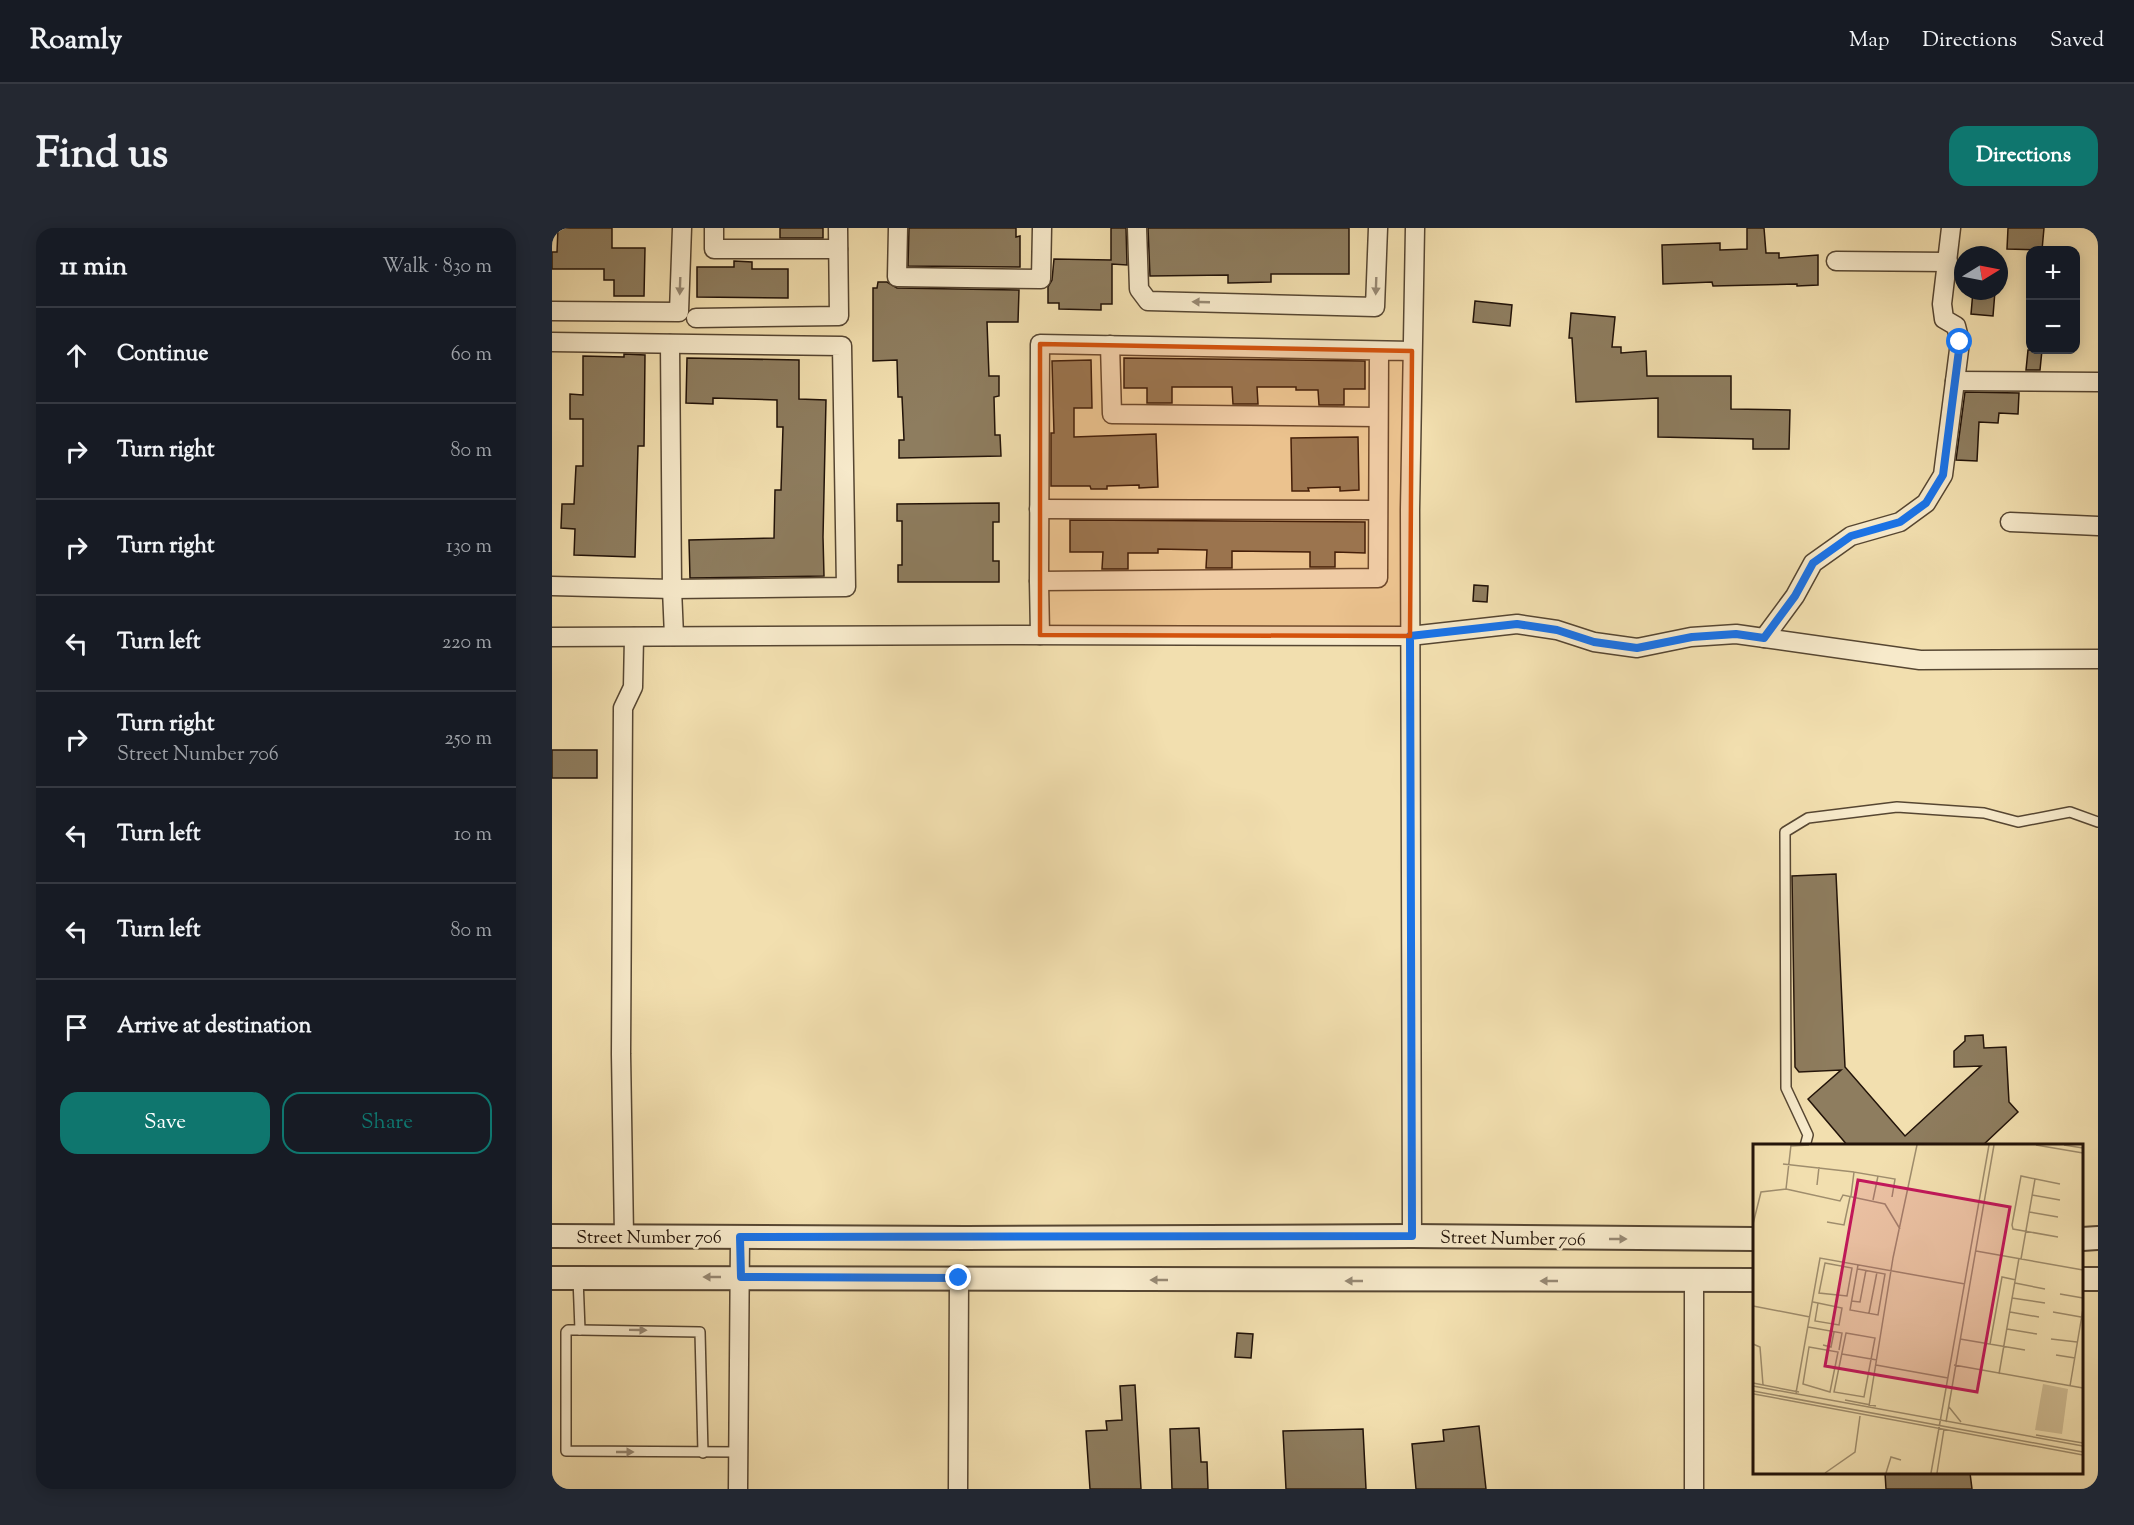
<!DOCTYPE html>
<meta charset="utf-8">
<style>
body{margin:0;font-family:"Sorts Mill Goudy",serif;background:#242831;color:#f1f3f6}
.controls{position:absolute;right:18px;top:18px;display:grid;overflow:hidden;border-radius:12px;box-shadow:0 3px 15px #0003}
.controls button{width:54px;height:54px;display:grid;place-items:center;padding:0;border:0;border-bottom:2px solid #363941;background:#171b24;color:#f1f3f6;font:30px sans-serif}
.compass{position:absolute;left:1402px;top:18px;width:54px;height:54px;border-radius:50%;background:#171b24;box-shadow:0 3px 15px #0003;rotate:80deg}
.stop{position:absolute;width:18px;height:18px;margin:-14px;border:4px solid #1a73e8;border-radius:50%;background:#fff}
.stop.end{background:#1a73e8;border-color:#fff;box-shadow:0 2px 6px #0008}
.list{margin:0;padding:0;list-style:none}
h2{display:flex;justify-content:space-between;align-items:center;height:78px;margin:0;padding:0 24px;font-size:26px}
h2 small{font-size:20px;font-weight:400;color:#9ea1a6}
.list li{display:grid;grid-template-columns:39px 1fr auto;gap:18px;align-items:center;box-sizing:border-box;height:96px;padding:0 24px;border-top:2px solid #363941}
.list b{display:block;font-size:22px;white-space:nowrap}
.list p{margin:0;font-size:20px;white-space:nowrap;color:#9ea1a6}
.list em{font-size:20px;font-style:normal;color:#9ea1a6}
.actions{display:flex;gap:12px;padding:18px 24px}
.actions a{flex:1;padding:14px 0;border:2px solid #0f766e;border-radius:18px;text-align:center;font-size:21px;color:#0f766e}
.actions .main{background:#0f766e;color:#fff}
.icon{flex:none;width:33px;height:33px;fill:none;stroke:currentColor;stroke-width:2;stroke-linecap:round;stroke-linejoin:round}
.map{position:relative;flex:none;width:1546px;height:1261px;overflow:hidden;border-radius:18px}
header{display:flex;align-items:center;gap:36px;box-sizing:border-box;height:84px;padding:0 30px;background:#171b24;border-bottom:2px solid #363941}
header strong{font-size:28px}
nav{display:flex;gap:33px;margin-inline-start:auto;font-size:21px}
.intro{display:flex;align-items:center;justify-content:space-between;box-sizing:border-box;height:144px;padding:0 36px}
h1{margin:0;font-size:42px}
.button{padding:15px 27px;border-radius:18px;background:#0f766e;color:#fff;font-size:21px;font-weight:700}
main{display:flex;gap:36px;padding:0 36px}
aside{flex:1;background:#171b24;border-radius:18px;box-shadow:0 3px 15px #0003}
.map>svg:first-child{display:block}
.building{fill:#8e7d5f;stroke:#221309;stroke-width:1.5}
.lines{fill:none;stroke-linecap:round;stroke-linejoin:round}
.service-casing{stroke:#564632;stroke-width:12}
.minor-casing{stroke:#564632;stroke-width:21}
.tertiary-casing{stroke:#564632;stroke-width:26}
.service{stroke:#f7eacb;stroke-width:9}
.minor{stroke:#f7eacb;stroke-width:18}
.tertiary{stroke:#f7eacb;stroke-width:22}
.oneway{fill:#978974}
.route{stroke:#1a73e8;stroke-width:8}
.marked{fill:#d4520c;fill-opacity:0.2;stroke:#d4520c;stroke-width:4.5;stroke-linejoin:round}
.labels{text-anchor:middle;stroke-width:5;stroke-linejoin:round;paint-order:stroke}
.street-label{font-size:18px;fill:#221309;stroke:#f7eacb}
.inset-road{fill:none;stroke:#9f8d6d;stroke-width:1.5}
.view{fill:#c2185b;fill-opacity:0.15;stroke:#c2185b;stroke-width:3}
.inset-edge{fill:none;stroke:#221309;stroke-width:3}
</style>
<header>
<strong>Roamly</strong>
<nav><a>Map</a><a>Directions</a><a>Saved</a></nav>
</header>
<div class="intro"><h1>Find us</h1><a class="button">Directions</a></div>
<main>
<aside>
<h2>11 min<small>Walk · 830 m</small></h2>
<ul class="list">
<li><svg class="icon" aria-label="ahead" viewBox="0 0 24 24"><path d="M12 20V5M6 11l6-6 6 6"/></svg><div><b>Continue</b></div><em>60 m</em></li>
<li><svg class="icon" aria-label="right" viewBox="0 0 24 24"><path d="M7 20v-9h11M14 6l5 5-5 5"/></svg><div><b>Turn right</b></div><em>80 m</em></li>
<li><svg class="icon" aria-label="right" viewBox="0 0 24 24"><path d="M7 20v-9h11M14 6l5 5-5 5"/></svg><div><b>Turn right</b></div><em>130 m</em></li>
<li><svg class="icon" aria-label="left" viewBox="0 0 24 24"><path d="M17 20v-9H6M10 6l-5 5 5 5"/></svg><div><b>Turn left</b></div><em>220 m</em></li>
<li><svg class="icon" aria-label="right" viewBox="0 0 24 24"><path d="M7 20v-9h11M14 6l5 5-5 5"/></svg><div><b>Turn right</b><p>Street Number 706</p></div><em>250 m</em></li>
<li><svg class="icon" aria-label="left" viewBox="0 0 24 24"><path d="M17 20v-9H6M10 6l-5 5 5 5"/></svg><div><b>Turn left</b></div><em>10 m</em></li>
<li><svg class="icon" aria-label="left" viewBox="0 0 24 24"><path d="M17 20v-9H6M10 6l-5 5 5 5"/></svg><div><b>Turn left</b></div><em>80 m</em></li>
<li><svg class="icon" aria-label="arrive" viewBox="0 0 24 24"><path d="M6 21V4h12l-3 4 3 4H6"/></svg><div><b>Arrive at destination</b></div></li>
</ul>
<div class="actions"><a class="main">Save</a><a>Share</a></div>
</aside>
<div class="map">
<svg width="1546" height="1261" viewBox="0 0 1546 1261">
<rect width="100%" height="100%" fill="#f2dfaf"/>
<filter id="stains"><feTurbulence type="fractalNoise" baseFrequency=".00333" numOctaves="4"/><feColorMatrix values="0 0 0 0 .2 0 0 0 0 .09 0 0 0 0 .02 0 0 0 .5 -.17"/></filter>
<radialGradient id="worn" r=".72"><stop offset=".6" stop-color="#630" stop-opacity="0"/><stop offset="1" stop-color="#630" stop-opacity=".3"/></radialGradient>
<g class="building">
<path d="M 6,0 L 60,0 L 60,20 L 93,20 L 92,68 L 62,68 L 62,52 L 52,52 L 52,41 L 0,41 L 0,24 L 5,24 Z"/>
<rect x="228" y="0" width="43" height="10"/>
<path d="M 357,0 L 464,0 L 464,9 L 468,8 L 468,39 L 356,38 Z"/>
<path d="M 559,0 L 574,0 L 575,37 L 560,36 L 560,76 L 549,76 L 549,82 L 507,81 L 507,75 L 496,75 L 496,59 L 500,52 L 502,31 L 559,32 Z"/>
<path d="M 596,0 L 797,0 L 797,46 L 719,46 L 719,54 L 676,55 L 676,47 L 598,48 Z"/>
<path d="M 1195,0 L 1212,0 L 1214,25 L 1227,25 L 1227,30 L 1266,27 L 1266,57 L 1245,58 L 1245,56 L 1161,58 L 1160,54 L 1111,56 L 1110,17 L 1168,15 L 1168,22 L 1195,21 Z"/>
<path d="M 1456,0 L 1492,0 L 1490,22 L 1455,21 Z"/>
<path d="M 182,33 L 200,34 L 200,41 L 236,41 L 236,70 L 145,69 L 145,39 L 182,39 Z"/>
<path d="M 326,54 L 335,54 L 345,60 L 467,62 L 466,94 L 435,94 L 437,148 L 447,148 L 447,168 L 442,169 L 443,207 L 448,207 L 449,228 L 347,230 L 347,212 L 352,212 L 350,169 L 346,169 L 345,132 L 321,133 L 321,60 L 325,60 Z"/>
<path d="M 1421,63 L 1443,63 L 1441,88 L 1419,86 Z"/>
<path d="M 923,73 L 960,77 L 958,98 L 921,94 Z"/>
<path d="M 1019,85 L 1063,89 L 1060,119 L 1069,119 L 1069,125 L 1094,123 L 1095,148 L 1179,148 L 1179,181 L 1238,182 L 1237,221 L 1201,221 L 1201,211 L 1106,209 L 1106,170 L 1024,174 L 1020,110 L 1017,110 Z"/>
<path d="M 1476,122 L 1490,122 L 1488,142 L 1474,142 Z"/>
<path d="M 72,126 L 93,127 L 92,218 L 86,218 L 83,329 L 22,327 L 23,301 L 9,300 L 10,276 L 22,276 L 24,238 L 31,238 L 31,191 L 18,191 L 18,166 L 31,167 L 31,128 L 72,129 Z"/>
<path d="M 135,130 L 247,132 L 247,171 L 274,172 L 271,309 L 272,348 L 138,350 L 137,312 L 222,310 L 223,262 L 229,262 L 231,199 L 225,199 L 225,172 L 161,170 L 161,176 L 134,175 Z"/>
<path d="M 572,130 L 813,133 L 813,161 L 792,161 L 792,177 L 767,177 L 766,162 L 744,162 L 744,159 L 705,159 L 706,176 L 681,176 L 680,159 L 620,159 L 620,175 L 595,175 L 595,160 L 572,160 Z"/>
<path d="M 539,132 L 540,180 L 522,180 L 522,209 L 604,206 L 606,259 L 587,260 L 587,257 L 555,258 L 555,261 L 539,261 L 538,258 L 499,258 L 499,205 L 502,205 L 500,133 Z"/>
<path d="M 1413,164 L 1467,165 L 1466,186 L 1447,185 L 1446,195 L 1427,194 L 1425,233 L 1404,232 Z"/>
<path d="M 806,209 L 807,262 L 788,263 L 788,259 L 756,260 L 757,263 L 740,263 L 739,210 Z"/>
<path d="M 447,275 L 447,294 L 441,294 L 441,333 L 447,333 L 447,354 L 346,354 L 346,337 L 350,337 L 350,293 L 345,293 L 345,276 Z"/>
<path d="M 518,292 L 813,294 L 813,325 L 783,324 L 783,339 L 758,339 L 758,324 L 680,323 L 680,340 L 654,340 L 655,322 L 606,321 L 606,325 L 576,325 L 576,341 L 550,341 L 551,324 L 518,324 Z"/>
<path d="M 922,357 L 936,358 L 935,374 L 921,373 Z"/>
<rect x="0" y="522" width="45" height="28"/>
<path d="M 1284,646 L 1293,839 L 1353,908 L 1429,838 L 1402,839 L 1402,823 L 1413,813 L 1413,808 L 1431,807 L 1432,820 L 1454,819 L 1457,874 L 1466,884 L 1430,918 L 1296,918 L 1256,871 L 1289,842 L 1247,844 L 1243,839 L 1240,648 Z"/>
<path d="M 685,1105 L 701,1106 L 699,1130 L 683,1129 Z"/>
<path d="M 583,1157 L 589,1261 L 538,1261 L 534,1203 L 555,1202 L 554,1193 L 570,1192 L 568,1158 Z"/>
<path d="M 927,1198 L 934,1261 L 864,1261 L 860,1216 L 892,1213 L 891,1202 Z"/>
<path d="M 647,1200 L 649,1234 L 655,1234 L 656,1261 L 620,1261 L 618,1201 Z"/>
<path d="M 811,1201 L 814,1261 L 734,1261 L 731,1203 Z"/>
<path d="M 1333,1245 L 1418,1245 L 1420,1261 L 1334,1261 Z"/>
</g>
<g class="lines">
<g class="service-casing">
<g id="service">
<path d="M 1253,918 L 1256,907 L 1234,860 L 1233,604 L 1256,590 L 1345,579 L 1432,585 L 1466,594 L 1518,584 L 1546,594"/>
<path d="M 26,1050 L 28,1102 L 16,1102 L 14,1104 L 14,1223 L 187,1224"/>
<path d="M 28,1102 L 148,1104 L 151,1225"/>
</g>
</g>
<g class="minor-casing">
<g id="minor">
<path d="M 162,0 L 162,21 L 286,21"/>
<path d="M 346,0 L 345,49 L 489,51 L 490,0"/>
<path d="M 585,0 L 587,61 L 596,73 L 823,79 L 826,0"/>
<path d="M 1284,33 L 1396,34"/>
<path d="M 0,83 L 127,84 L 130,0"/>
<path d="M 144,90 L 287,88 L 286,0"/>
<path d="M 0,114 L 290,118 L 294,359 L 120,361 L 0,358"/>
<path d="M 118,116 L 120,361 L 122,408"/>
<path d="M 558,117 L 560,186 L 826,189"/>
<path d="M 827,123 L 826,350 L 487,353 L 488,116 L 860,123"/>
<path d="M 1403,153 L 1546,154"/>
<path d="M 487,281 L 825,282"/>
<path d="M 1458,294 L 1546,298"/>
<path d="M 487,353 L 488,407"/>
<path d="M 0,409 L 455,407 L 858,408 L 965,396 L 1005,402 L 1042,414 L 1085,420 L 1139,409 L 1184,406 L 1368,432 L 1546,431"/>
<path d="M 1212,410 L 1243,368 L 1261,335 L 1299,308 L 1348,294 L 1374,275 L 1391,247 L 1408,114 L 1404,98 L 1392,91 L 1390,76 L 1399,0"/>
<path d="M 72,1008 L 69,826 L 71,480 L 81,459 L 82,409"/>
<path d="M 860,1008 L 858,282 L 863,0"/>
<path d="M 186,1261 L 188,1009"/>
<path d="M 406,1261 L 407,1050"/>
<path d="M 1142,1261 L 1142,1052"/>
</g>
</g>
<g class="tertiary-casing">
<g id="tertiary">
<path d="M 0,1008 L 414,1010 L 860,1008 L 1202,1011"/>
<path d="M 1530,1011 L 1546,1010"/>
<path d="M 0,1050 C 401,1051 802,1053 1202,1052"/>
<path d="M 1530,1051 L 1546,1051"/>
</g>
</g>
<use href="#service" class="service"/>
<use href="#minor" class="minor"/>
<use href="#tertiary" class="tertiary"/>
</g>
<defs><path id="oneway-solid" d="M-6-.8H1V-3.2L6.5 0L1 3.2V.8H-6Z" transform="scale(1.5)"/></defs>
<g class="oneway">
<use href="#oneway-solid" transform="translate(128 58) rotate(92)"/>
<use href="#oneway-solid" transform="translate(824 58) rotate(92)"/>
<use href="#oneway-solid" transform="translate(649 74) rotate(-178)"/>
<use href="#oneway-solid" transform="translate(1066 1011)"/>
<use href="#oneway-solid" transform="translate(160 1049) rotate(180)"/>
<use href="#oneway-solid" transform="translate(607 1052) rotate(-180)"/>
<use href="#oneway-solid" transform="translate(802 1053) rotate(-180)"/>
<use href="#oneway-solid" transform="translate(997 1053) rotate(180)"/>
<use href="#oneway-solid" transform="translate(86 1102) rotate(1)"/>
<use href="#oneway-solid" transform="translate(73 1224)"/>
</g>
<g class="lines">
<path class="route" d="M 407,1050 L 189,1049 L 188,1009 L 860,1008 L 858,408 L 965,396 L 1005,402 L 1042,414 L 1085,420 L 1140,409 L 1184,406 L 1212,410 L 1243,368 L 1261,335 L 1299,308 L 1348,294 L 1374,275 L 1391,247 L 1408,114"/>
</g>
<path class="marked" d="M 488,116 L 860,123 L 858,408 L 488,407 Z"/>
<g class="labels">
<g class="street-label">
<text x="97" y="1015">Street Number 706</text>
<text transform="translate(961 1010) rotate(1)" y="6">Street Number 706</text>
</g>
</g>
<g transform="translate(1201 916)">
<rect width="330" height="330" fill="#f2dfaf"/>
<path d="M 290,240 L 315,245 L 309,290 L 282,286 Z" fill="#cfbc93"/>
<path class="inset-road" d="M 283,1 L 330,9M 311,1 L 330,4M 38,2 L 56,1M 30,20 L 101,28M 64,41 L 66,23M 33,45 L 87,57 L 90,51 L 132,60 L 147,85M 279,51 L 307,56M 98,52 L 101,28 L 142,35 L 139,53M 120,56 L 125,32M 276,68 L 305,73M 74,78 L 91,81 L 97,53M 0,80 L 8,48 L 33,45 L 38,1M 305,93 L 260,85 L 259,81 L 268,32 L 307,40M 223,107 L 330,126M 268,115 L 282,35M 72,119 L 99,124 L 94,152 L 66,149 ZM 105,125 L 132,130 L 125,171 L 97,166 L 105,121M 262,139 L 292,145M 307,150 L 330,154M 259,154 L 292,159M 98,157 L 107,158 L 113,126M 60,158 L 65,159 L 89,164 L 86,181 L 62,177 L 65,159M 0,162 L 57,173M 257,168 L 286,173M 300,168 L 328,173M 116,169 L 124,128M 55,183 L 89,189 L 86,206M 254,185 L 284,190M 93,189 L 122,194 L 111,253 L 81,248 ZM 207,195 L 272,206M 298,195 L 324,198M 0,200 L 7,203 L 10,241M 237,200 L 249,133 L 263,136M 70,201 L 78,203 L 81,188M 56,203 L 85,208 L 77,248 L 50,240 ZM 89,210 L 124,216M 303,211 L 322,214M 123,221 L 195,234M 201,221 L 330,244M 246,230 L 266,114M 0,239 L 46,248M 0,242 L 330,302M 317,242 L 330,165M 0,247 L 330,308M 43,249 L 67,114 L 212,140M 1,250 L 330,311M 92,256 L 123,262M 116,262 L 140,114 L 164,1M 196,263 L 208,278M 193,278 L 241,1M 283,291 L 330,299M 72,329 L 102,308 L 107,272M 133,329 L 138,313 L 148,316M 178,329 L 236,1M 184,329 L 191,285"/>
<path class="view" d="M 105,36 L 257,63 L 224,248 L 72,222 Z"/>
<rect width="330" height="330" class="inset-edge"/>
</g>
<rect width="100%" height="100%" filter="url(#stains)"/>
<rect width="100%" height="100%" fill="url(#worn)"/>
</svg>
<div class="controls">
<button>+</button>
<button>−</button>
</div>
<svg class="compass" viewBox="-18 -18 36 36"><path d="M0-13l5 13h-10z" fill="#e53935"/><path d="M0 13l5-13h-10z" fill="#9ea1a6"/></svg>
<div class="stop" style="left:1408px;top:114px"></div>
<div class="stop end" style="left:407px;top:1050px"></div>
</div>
</main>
